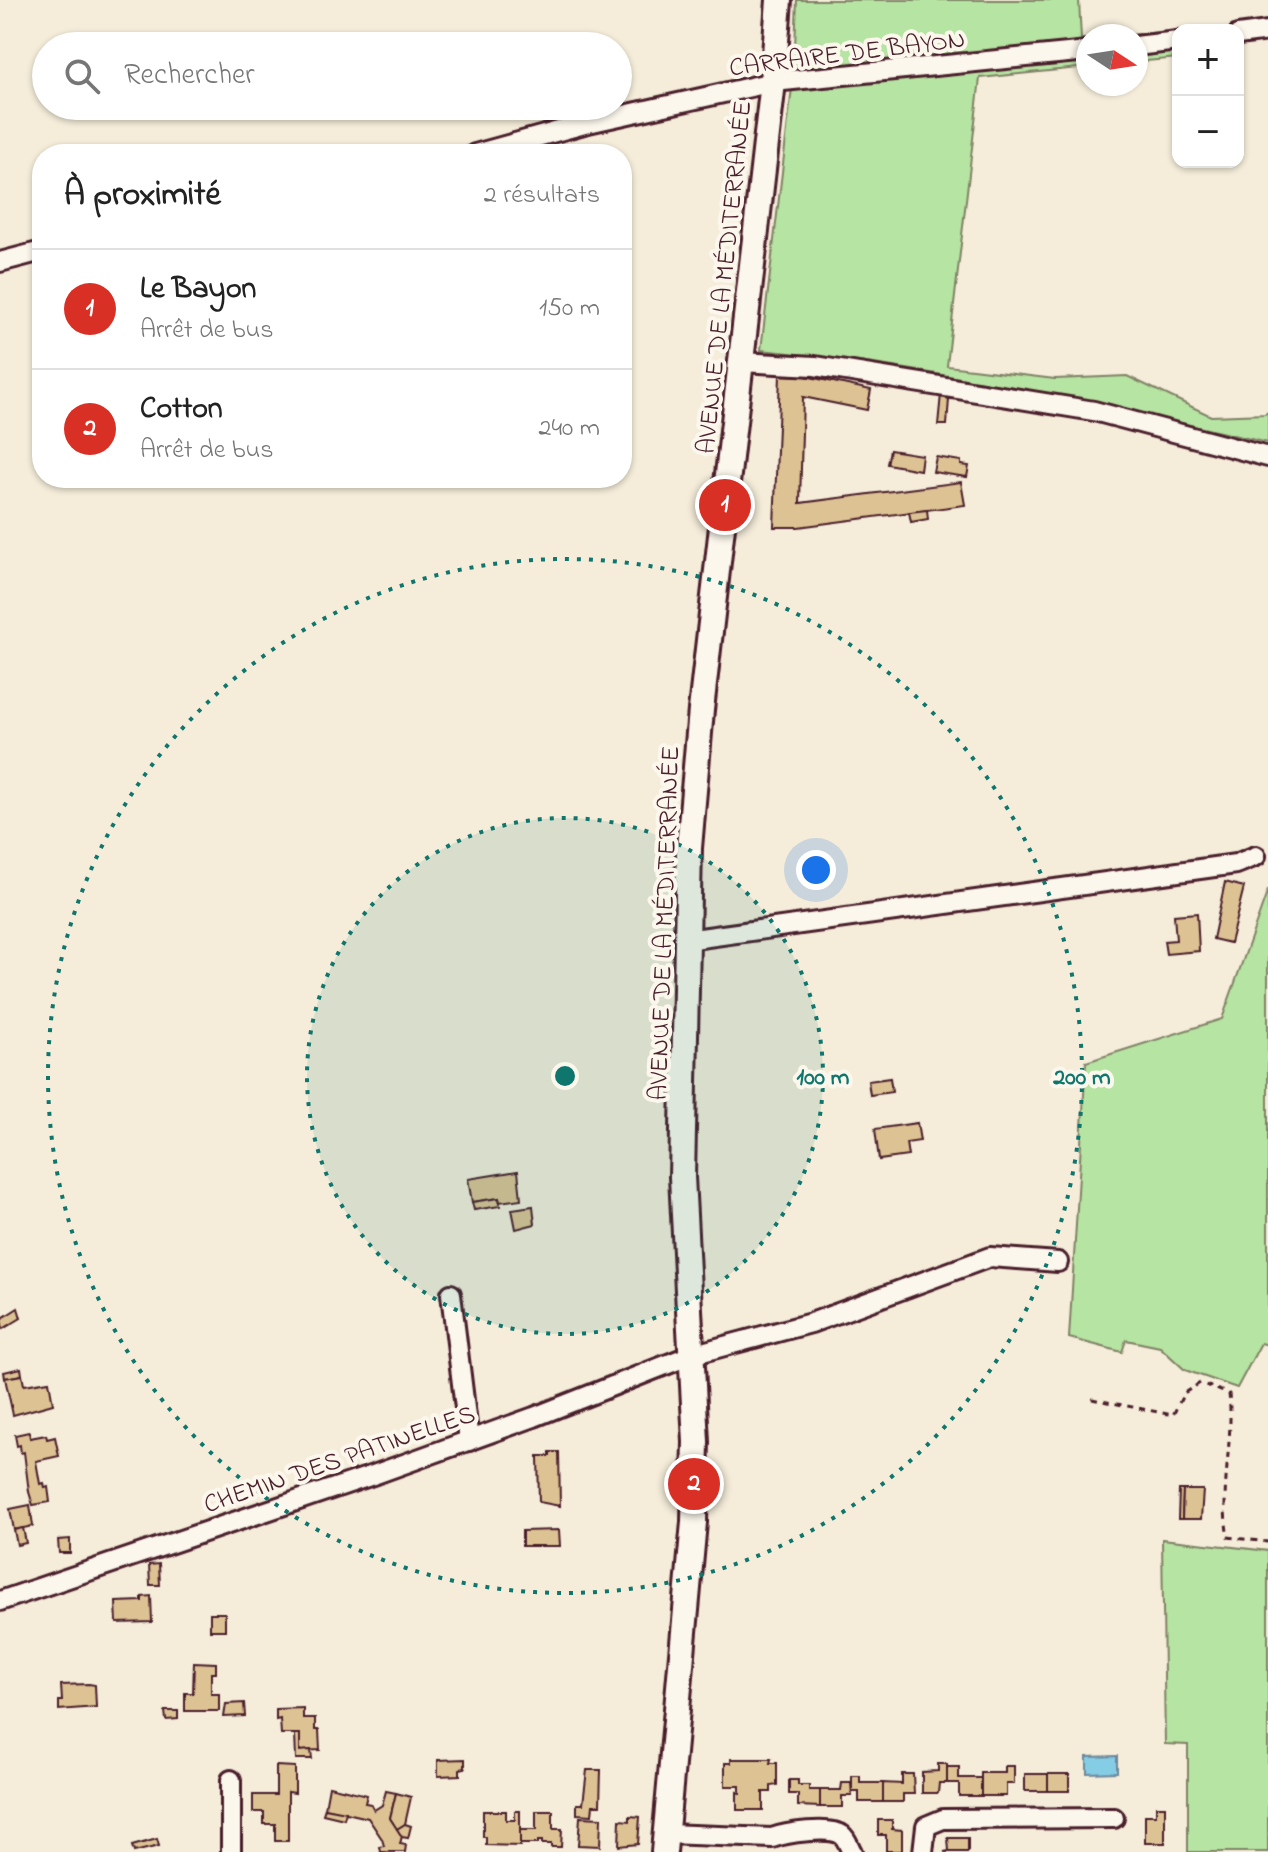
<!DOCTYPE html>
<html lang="fr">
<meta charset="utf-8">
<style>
body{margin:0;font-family:"Indie Flower",sans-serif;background:#f2f2f2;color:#222}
.controls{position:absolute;right:24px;top:24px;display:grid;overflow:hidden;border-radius:16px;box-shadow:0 2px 6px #0004}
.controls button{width:72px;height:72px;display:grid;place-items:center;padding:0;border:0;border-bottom:2px solid #e0e0e0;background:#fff;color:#222;font:40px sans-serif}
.compass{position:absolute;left:1076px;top:24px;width:72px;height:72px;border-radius:50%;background:#fff;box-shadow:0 2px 6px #0004;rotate:102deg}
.you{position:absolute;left:816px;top:870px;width:28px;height:28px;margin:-20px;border:6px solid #fff;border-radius:50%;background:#1a73e8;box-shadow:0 0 0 12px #1a73e833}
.badge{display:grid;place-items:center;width:52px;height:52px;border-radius:50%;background:#d93025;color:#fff;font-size:26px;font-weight:700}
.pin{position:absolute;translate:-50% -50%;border:4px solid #fff;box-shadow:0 2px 8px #0006}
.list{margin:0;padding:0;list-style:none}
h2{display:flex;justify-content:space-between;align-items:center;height:104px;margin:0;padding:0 32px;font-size:34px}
h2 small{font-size:26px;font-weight:400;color:#767676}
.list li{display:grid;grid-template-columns:52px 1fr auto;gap:24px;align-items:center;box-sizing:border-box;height:120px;padding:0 32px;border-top:2px solid #e0e0e0}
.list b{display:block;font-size:30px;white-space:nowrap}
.list p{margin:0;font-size:26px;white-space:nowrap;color:#767676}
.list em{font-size:26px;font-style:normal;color:#767676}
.icon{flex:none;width:44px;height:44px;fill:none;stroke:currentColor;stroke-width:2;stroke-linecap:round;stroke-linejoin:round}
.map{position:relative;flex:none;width:1268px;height:1852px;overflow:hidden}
.search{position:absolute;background:#fff;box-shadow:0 2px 6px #0004;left:32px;top:32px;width:600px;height:88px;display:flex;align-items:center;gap:20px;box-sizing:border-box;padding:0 28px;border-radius:44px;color:#767676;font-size:30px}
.panel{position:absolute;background:#fff;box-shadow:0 2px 6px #0004;left:32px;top:144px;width:600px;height:344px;border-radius:32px}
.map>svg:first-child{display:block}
.green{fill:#b6e4a2;stroke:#808266;stroke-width:2}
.water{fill:#84cde5;stroke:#6d879b;stroke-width:2}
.building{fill:#ddc393;stroke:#4a1f2b;stroke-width:2}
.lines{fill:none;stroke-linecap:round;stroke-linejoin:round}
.street-casing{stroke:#4a1f2b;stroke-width:24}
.secondary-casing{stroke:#4a1f2b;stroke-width:30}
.path{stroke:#4a1f2b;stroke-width:3;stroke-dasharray:6 6;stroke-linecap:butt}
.street{stroke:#fbf7ec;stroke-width:18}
.secondary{stroke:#fbf7ec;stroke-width:24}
.ring{fill:none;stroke:#0f766e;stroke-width:4;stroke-dasharray:4 8}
.labels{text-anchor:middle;stroke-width:8;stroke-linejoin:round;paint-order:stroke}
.street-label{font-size:26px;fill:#4a1f2b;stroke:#fbf7ec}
.centre{fill:#0f766e;stroke:#fbf7ec;stroke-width:4}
.ring-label{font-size:24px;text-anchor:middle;font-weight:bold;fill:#0f766e;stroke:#fbf7ec;stroke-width:8;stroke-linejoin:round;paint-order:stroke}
</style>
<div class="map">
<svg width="1268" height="1852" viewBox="0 0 1268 1852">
<rect width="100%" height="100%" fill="#f5edda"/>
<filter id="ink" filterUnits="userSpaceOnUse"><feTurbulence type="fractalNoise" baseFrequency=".0125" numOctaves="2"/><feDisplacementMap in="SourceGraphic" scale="16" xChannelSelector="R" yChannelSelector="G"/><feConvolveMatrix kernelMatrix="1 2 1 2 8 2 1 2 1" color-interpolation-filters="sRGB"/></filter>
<g filter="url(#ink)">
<g class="green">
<path d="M 797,0 L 1079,0 L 1081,39 L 1088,39 L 1088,67 L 980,78 L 947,366 L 1055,379 L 1127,376 L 1211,416 L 1265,414 L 1268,412 L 1268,443 C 1100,404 932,367 761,350 L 794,71 Z"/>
<path d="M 1178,30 L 1178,58 L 1136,62 L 1136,36 L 1118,36 Z"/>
<path d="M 1268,890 L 1268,1345 L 1261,1343 L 1237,1388 L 1185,1370 L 1160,1347 L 1126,1340 L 1122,1352 L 1069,1338 L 1086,1062 L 1222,1019 Z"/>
<path d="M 1162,1539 L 1268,1551 L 1268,1852 L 1188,1852 L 1188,1745 L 1165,1744 Z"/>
</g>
<path class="water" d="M 1117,1756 L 1117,1772 L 1087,1773 L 1087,1757 Z"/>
<g class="building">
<path d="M 780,375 L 805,376 L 871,390 L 867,410 L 803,397 L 800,503 L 961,482 L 965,505 L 798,527 L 774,527 Z"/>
<path d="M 941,394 L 949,399 L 947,425 L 938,425 Z"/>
<path d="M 890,450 L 922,455 L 920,470 L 887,464 Z"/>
<path d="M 936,457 L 961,461 L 961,465 L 969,466 L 967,477 L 933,472 Z"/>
<path d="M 927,510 L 928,519 L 911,522 L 909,512 Z"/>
<path d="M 1225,882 L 1244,887 L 1230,943 L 1213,939 Z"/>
<path d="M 1197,913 L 1199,951 L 1166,954 L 1164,941 L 1176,940 L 1174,915 Z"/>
<path d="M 890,1078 L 892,1092 L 870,1095 L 868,1081 Z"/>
<path d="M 917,1123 L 920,1141 L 906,1143 L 908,1156 L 879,1160 L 875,1129 Z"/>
<path d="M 518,1171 L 521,1199 L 500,1202 L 499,1198 L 472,1202 L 468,1179 Z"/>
<path d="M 499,1198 L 500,1206 L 474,1210 L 472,1202 Z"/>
<path d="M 533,1206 L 535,1224 L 516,1229 L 512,1209 Z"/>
<path d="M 18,1308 L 21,1318 L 3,1329 L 1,1319 Z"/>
<path d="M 21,1368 L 22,1375 L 5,1378 L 4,1372 Z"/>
<path d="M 22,1375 L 24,1385 L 49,1381 L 53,1404 L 13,1415 L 5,1378 Z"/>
<path d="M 29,1432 L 30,1438 L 46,1435 L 47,1439 L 55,1437 L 59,1456 L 36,1461 L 40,1484 L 44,1483 L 45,1488 L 48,1487 L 50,1502 L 33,1505 L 29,1492 L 24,1452 L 21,1453 L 20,1445 L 17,1446 L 15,1435 Z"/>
<path d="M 550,1452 L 559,1452 L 560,1506 L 539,1502 L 538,1456 L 550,1456 Z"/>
<path d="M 1179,1490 L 1183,1490 L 1182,1519 L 1178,1519 Z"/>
<path d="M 1183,1490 L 1203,1490 L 1201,1519 L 1182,1519 Z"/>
<path d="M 30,1505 L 33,1526 L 14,1530 L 10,1509 Z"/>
<path d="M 23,1528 L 26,1543 L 17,1545 L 14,1530 Z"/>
<path d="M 559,1530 L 560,1546 L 522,1546 L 522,1531 Z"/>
<path d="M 70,1539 L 70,1553 L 59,1553 L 58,1540 Z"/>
<path d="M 159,1564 L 160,1585 L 150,1585 L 149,1565 Z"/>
<path d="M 151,1596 L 152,1622 L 117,1623 L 116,1602 L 142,1601 L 142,1597 Z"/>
<rect x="210" y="1613" width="15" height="17"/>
<path d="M 194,1662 L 216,1663 L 216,1673 L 211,1673 L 211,1694 L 219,1694 L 219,1711 L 185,1711 L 185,1693 L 193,1693 Z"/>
<path d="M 89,1684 L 95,1685 L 96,1707 L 59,1710 L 59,1701 L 62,1701 L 61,1685 Z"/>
<path d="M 244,1703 L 245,1716 L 224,1717 L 226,1704 Z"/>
<path d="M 303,1708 L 303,1718 L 315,1718 L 315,1730 L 319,1730 L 320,1750 L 300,1751 L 300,1734 L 281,1734 L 280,1719 L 276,1720 L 276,1709 Z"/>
<path d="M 165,1711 L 178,1711 L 178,1719 L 166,1720 Z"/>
<path d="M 295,1734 L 300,1734 L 300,1751 L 311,1750 L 312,1759 L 296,1759 Z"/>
<path d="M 465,1759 L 465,1768 L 460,1769 L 460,1775 L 438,1776 L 438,1760 Z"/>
<path d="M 731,1759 L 771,1759 L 770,1763 L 777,1763 L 777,1785 L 771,1786 L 771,1792 L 763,1792 L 763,1810 L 737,1810 L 737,1792 L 740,1793 L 740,1786 L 725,1786 L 725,1763 L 731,1763 Z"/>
<path d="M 938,1764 L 947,1764 L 947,1783 L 939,1783 L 938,1793 L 922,1793 L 922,1772 L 938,1771 Z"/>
<path d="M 276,1766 L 295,1767 L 295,1793 L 288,1792 L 288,1841 L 275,1841 L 275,1824 L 264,1824 L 264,1812 L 253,1812 L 253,1795 L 276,1795 Z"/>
<path d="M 1005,1766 L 1014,1766 L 1014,1784 L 1006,1784 L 1006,1796 L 981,1796 L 981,1773 L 1005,1773 Z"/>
<path d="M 947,1767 L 959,1767 L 959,1778 L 981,1778 L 981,1796 L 959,1796 L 959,1783 L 947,1783 Z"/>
<path d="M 587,1770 L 601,1770 L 600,1805 L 593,1805 L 592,1815 L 577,1814 L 577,1804 L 583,1804 Z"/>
<path d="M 902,1774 L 913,1774 L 914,1794 L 903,1794 L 903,1802 L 883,1802 L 883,1783 L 902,1784 Z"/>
<rect x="1025" y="1774" width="23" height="17"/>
<rect x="1048" y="1774" width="21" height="17"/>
<path d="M 852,1776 L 860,1776 L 860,1783 L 883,1783 L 883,1802 L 859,1802 L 859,1792 L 852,1792 Z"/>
<path d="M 789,1780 L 798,1780 L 798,1785 L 809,1785 L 809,1790 L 820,1790 L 820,1807 L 798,1806 L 798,1794 L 789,1794 Z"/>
<path d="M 842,1783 L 851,1783 L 852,1796 L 842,1796 L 842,1807 L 820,1807 L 820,1790 L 841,1790 Z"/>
<path d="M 329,1786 L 367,1795 L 365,1803 L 371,1804 L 374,1810 L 382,1805 L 386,1791 L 396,1793 L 390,1818 L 402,1836 L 400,1844 L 406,1845 L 405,1852 L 381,1852 L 380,1847 L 384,1846 L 382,1839 L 368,1818 L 325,1808 Z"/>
<path d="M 396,1793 L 411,1797 L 405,1824 L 397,1829 L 390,1818 Z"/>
<path d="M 1156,1806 L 1165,1806 L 1165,1843 L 1145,1843 L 1145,1815 L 1156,1815 Z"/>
<path d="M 325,1808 L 346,1812 L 344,1819 L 323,1814 Z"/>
<path d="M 483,1811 L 506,1811 L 506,1820 L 515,1820 L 515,1811 L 520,1811 L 520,1846 L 486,1845 L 486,1837 L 483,1837 Z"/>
<path d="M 536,1811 L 553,1811 L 553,1829 L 562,1829 L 561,1847 L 551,1847 L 551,1844 L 542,1844 L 542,1841 L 538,1841 L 538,1844 L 520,1844 L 520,1830 L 536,1830 Z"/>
<path d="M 630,1816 L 640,1817 L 638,1844 L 619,1846 L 620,1820 L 630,1821 Z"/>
<path d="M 580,1817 L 601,1818 L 600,1846 L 578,1845 Z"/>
<path d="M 878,1820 L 892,1820 L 892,1829 L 902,1830 L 902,1851 L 886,1851 L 886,1835 L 878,1835 Z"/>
<path d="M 405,1824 L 411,1826 L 408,1838 L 402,1837 L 397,1829 Z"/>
<path d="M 948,1838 L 968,1838 L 968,1852 L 944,1852 L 949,1851 Z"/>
<path d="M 157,1839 L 159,1846 L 134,1852 L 132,1846 Z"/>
</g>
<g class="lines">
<g class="street-casing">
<g id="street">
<path d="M 1238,35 L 1268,31"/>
<path d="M 1136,46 L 1178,41"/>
<path d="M 475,154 L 588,123 L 773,82 L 1088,51"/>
<path d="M 0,262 L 42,251"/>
<path d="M 741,362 L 815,366 L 1094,411 L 1268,457"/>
<path d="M 686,940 L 1236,864 L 1256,856"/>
<path d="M 451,1294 L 469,1441"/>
<path d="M 0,1601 L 376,1474 L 534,1417 L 691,1355 L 811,1323 L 990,1257 L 1058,1262"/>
<path d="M 666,1834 L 772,1838 C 785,1833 830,1826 842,1835 C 847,1839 849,1847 852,1852"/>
<path d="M 231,1852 L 231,1780"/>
<path d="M 923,1852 L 926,1826 L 943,1819 L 1114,1818"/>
</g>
</g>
<g class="secondary-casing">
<path id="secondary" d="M 664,1852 L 694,1522 L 696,1442 L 682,1177 L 689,848 L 701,710 L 773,82 L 779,0"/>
</g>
<path class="path" d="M 1092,1399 L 1173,1415 L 1184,1393 L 1200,1383 L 1229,1394 C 1234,1442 1219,1490 1228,1537 L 1268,1542"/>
<use href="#street" class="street"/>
<use href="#secondary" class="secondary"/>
</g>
</g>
<circle cx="565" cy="1076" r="258" fill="#0f766e" fill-opacity=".12"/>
<g class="ring">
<circle cx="565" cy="1076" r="258"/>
<circle cx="565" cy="1076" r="517"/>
</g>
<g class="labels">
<g class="street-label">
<text transform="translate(847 52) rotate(-7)" y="9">CARRAIRE DE BAYON</text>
<text transform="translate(723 277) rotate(-84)" y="9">AVENUE DE LA MÉDITERRANÉE</text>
<text transform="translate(663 923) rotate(-88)" y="9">AVENUE DE LA MÉDITERRANÉE</text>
<text transform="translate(339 1458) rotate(-19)" y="9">CHEMIN DES PATINELLES</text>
</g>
</g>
<circle cx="565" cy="1076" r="12" class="centre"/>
<g class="ring-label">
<text x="823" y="1084">100 m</text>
<text x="1082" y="1084">200 m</text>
</g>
</svg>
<div class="controls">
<button>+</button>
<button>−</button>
</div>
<svg class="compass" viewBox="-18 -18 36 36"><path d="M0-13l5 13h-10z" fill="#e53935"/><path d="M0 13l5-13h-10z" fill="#767676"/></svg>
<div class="you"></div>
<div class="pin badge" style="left:725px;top:505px">1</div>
<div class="pin badge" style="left:694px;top:1484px">2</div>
<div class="search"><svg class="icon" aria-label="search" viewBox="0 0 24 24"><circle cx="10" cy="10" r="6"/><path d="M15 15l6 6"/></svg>Rechercher</div>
<section class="panel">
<h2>À proximité<small>2 résultats</small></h2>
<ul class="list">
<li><span class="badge">1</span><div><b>Le Bayon</b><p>Arrêt de bus</p></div><em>150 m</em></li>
<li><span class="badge">2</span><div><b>Cotton</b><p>Arrêt de bus</p></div><em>240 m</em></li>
</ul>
</section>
</div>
